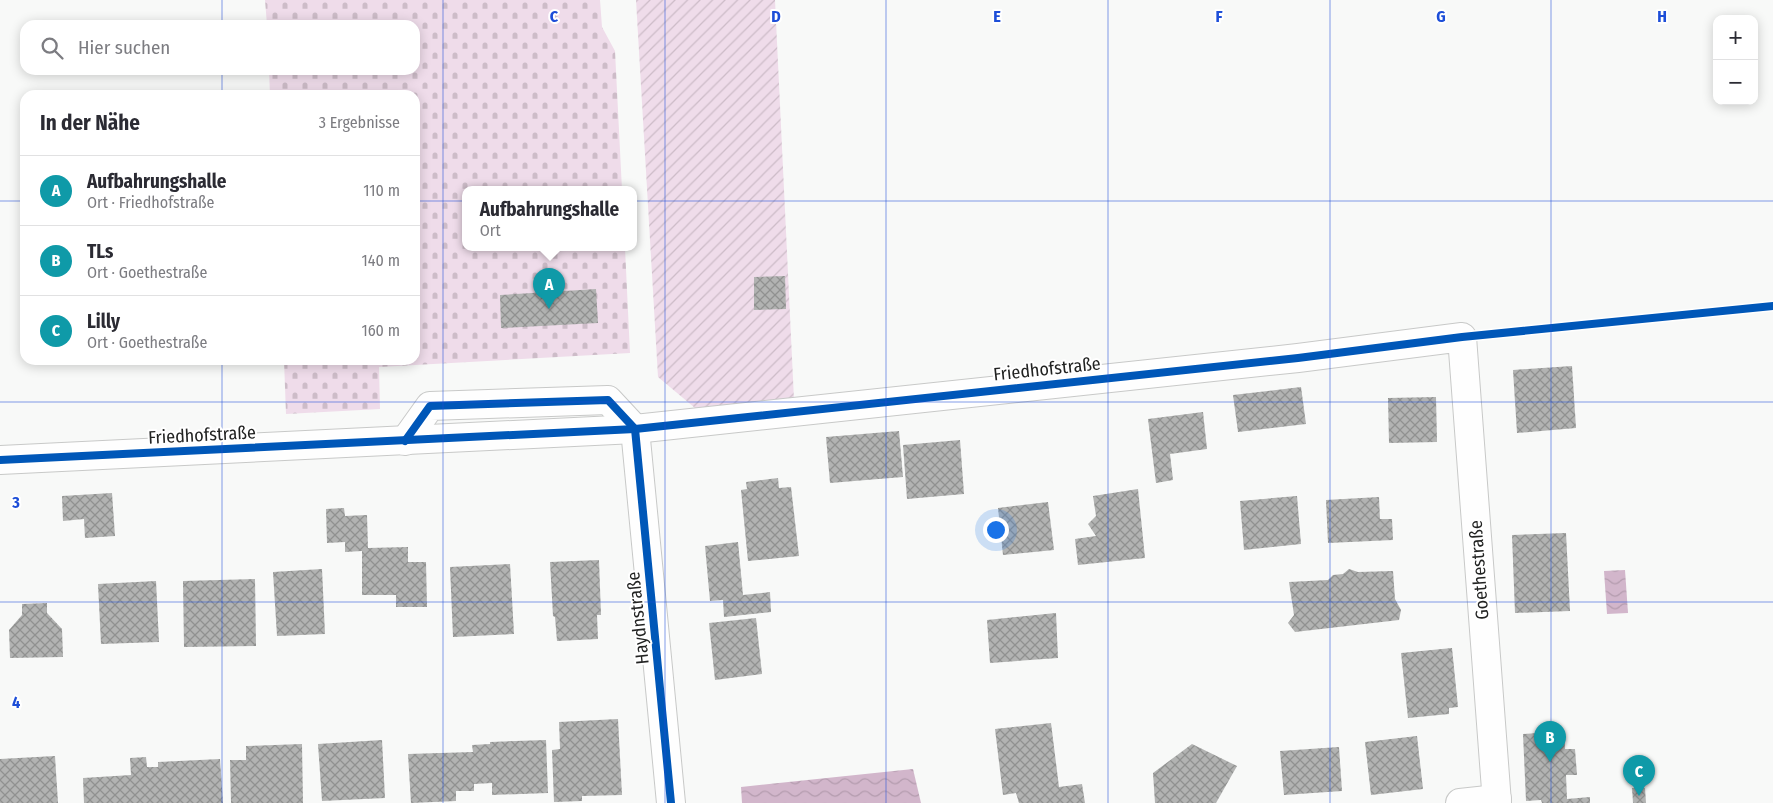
<!DOCTYPE html>
<html lang="de">
<meta charset="utf-8">
<style>
body{margin:0;font-family:"Fira Sans Condensed",sans-serif;background:#f7f7f7;color:#2b2b33}
.controls{position:absolute;right:15px;top:15px;display:grid;overflow:hidden;border-radius:10px;box-shadow:0 2px 12px #0003}
.controls button{width:45px;height:45px;display:grid;place-items:center;padding:0;border:0;border-bottom:1px solid #e1e1e2;background:#fff;color:#2b2b33;font:25px sans-serif}
.you{position:absolute;left:995px;top:529px;width:18px;height:18px;margin:-12px;border:4px solid #fff;border-radius:50%;background:#1a73e8;box-shadow:0 0 0 8px #1a73e833}
.badge{display:grid;place-items:center;width:32px;height:32px;border-radius:50%;background:#6d6e6d;color:#fff;font-size:16px;font-weight:700}
.pin{position:absolute;translate:-50% -41px;filter:drop-shadow(0 1px 2px #0008)}
.pin::after{content:'';position:absolute;top:26px;width:18px;height:15px;background:inherit;clip-path:polygon(0 0,100% 0,50% 100%)}
.popup{position:absolute;left:462px;top:186px;width:175px;height:65px;box-sizing:border-box;display:grid;place-content:center;border-radius:10px;background:#fff;filter:drop-shadow(0 1px 4px #0005);font-size:16px;white-space:nowrap;color:#7c7c81}
.popup b{font-size:19px;color:#2b2b33}
.popup::after{content:'';position:absolute;left:50%;top:100%;margin-left:-10px;border:10px solid transparent;border-top-color:#fff}
.list{margin:0;padding:0;list-style:none}
h2{display:flex;justify-content:space-between;align-items:center;height:65px;margin:0;padding:0 20px;font-size:21px}
h2 small{font-size:16px;font-weight:400;color:#7c7c81}
.list li{display:grid;grid-template-columns:32px 1fr auto;gap:15px;align-items:center;box-sizing:border-box;height:70px;padding:0 20px;border-top:1px solid #e1e1e2}
.list b{display:block;font-size:19px;white-space:nowrap}
.list p{margin:0;font-size:16px;white-space:nowrap;color:#7c7c81}
.list em{font-size:16px;font-style:normal;color:#7c7c81}
.icon{flex:none;width:28px;height:28px;fill:none;stroke:currentColor;stroke-width:2;stroke-linecap:round;stroke-linejoin:round}
.map{position:relative;flex:none;width:1773px;height:803px;overflow:hidden}
.search{position:absolute;background:#fff;box-shadow:0 2px 12px #0003;left:20px;top:20px;width:400px;height:55px;display:flex;align-items:center;gap:12px;box-sizing:border-box;padding:0 18px;border-radius:15px;color:#7c7c81;font-size:19px}
.panel{position:absolute;background:#fff;box-shadow:0 2px 12px #0003;left:20px;top:90px;width:400px;height:275px;border-radius:15px}
.map>svg:first-child{display:block}
.cemetery{fill:url(#cemetery-stones)}
.garden{fill:url(#garden-furrows)}
.water{fill:url(#water-waves)}
.building{fill:url(#building-cross-hatch)}
.lines{fill:none;stroke-linecap:round;stroke-linejoin:round}
.minor-casing{stroke:#c8c9c8;stroke-width:30}
.minor{stroke:#fefefe;stroke-width:28}
.cycleway-casing{stroke:#fff;stroke-width:11}
.cycleway{stroke:#0057b8;stroke-width:8}
.grid{fill:none;stroke:#1d4ed8;stroke-width:1;stroke-opacity:0.55}
.labels{text-anchor:middle;stroke-width:4;stroke-linejoin:round;paint-order:stroke}
.street-label{font-size:18px;fill:#222322;stroke:#fff}
.grid-label{font-size:16px;text-anchor:middle;font-weight:bold;fill:#1d4ed8;stroke:#fff;stroke-width:4;stroke-linejoin:round;paint-order:stroke}
</style>
<div class="map">
<svg width="1773" height="803" viewBox="0 0 1773 803">
<defs>
<pattern id="cemetery-stones" width="16" height="16" patternUnits="userSpaceOnUse" patternTransform="scale(1.25)"><rect width="16" height="16" fill="#efdcea"/><path d="M2 7V4a2 2 0 0 1 4 0v3zM10 15v-3a2 2 0 0 1 4 0v3z" fill="#cdbcc8"/></pattern>
<pattern id="garden-furrows" width="10" height="10" patternUnits="userSpaceOnUse" patternTransform="scale(1.25)"><rect width="10" height="10" fill="#efdcea"/><path d="M-1 1l2-2M0 10L10 0M9 11l2-2" fill="none" stroke="#cdbcc8"/></pattern>
<pattern id="water-waves" width="16" height="10" patternUnits="userSpaceOnUse" patternTransform="scale(1.25)"><rect width="16" height="10" fill="#d2b6cb"/><path d="M0 5q4-4 8 0t8 0" fill="none" stroke="#b49cae"/></pattern>
<pattern id="building-cross-hatch" width="8" height="8" patternUnits="userSpaceOnUse" patternTransform="scale(1.25)"><rect width="8" height="8" fill="#b2b3b2"/><path d="M0 0l8 8M0 8l8-8" fill="none" stroke="#909190"/></pattern>
</defs>
<rect width="100%" height="100%" fill="#f8f9f8"/>
<path class="cemetery" d="M 265,0 L 600,0 L 602,27 L 615,51 L 622,190 L 465,190 L 465,248 L 625,248 L 630,353 L 379,367 L 380,409 L 286,414 L 284,360 L 415,360 L 415,95 L 270,95 L 269,70 L 415,70 L 415,25 L 267,25 Z"/>
<path class="garden" d="M 636,0 L 775,0 L 794,400 L 695,408 L 658,377 Z"/>
<g class="water">
<path d="M 1625,570 L 1628,613 L 1607,614 L 1604,571 Z"/>
<path d="M 913,769 L 921,803 L 742,803 L 741,787 Z"/>
</g>
<g class="building">
<path d="M 785,276 L 786,309 L 754,310 L 754,277 Z"/>
<path d="M 596,289 L 598,323 L 501,328 L 500,295 Z"/>
<path d="M 1572,366 L 1576,428 L 1517,433 L 1513,370 Z"/>
<path d="M 1301,387 L 1306,424 L 1238,432 L 1233,395 Z"/>
<path d="M 1436,397 L 1437,442 L 1389,443 L 1388,398 Z"/>
<path d="M 1203,412 L 1207,449 L 1170,454 L 1173,480 L 1156,483 L 1148,419 Z"/>
<path d="M 899,431 L 903,477 L 830,483 L 826,437 Z"/>
<path d="M 960,440 L 964,494 L 907,499 L 903,445 Z"/>
<path d="M 778,478 L 779,488 L 791,487 L 799,556 L 748,561 L 741,490 L 747,489 L 746,482 Z"/>
<path d="M 1138,489 L 1145,558 L 1078,565 L 1075,539 L 1096,536 L 1088,524 L 1096,516 L 1093,496 Z"/>
<path d="M 112,493 L 115,536 L 85,538 L 84,519 L 63,521 L 62,496 Z"/>
<path d="M 1297,496 L 1301,544 L 1244,550 L 1240,501 Z"/>
<path d="M 1379,497 L 1380,519 L 1392,519 L 1393,540 L 1328,543 L 1326,500 Z"/>
<path d="M 1048,502 L 1054,550 L 1003,555 L 998,508 Z"/>
<path d="M 344,508 L 345,516 L 367,515 L 368,548 L 408,547 L 408,562 L 426,562 L 427,607 L 396,607 L 396,595 L 362,595 L 362,551 L 345,552 L 345,542 L 327,543 L 326,509 Z"/>
<path d="M 1566,533 L 1570,611 L 1515,613 L 1512,535 Z"/>
<path d="M 738,542 L 743,595 L 770,592 L 771,612 L 724,617 L 723,600 L 710,601 L 705,546 Z"/>
<path d="M 599,560 L 601,615 L 597,615 L 598,639 L 557,641 L 555,617 L 553,616 L 550,562 Z"/>
<path d="M 510,564 L 514,634 L 453,637 L 450,567 Z"/>
<path d="M 322,569 L 325,634 L 277,636 L 273,572 Z"/>
<path d="M 1349,569 L 1358,572 L 1393,571 L 1395,599 L 1401,610 L 1399,620 L 1295,632 L 1288,623 L 1294,615 L 1289,582 L 1328,580 L 1333,575 L 1343,574 Z"/>
<path d="M 255,579 L 256,646 L 184,647 L 183,581 Z"/>
<path d="M 156,581 L 159,642 L 101,644 L 98,584 Z"/>
<path d="M 47,603 L 47,613 L 62,629 L 63,657 L 10,658 L 9,630 L 22,615 L 22,604 Z"/>
<path d="M 1056,613 L 1058,658 L 990,663 L 987,620 Z"/>
<path d="M 756,618 L 762,674 L 715,680 L 709,623 Z"/>
<path d="M 1452,648 L 1458,707 L 1449,708 L 1449,714 L 1408,718 L 1401,653 Z"/>
<path d="M 618,719 L 622,795 L 582,796 L 582,801 L 554,802 L 552,750 L 560,749 L 559,722 Z"/>
<path d="M 1051,723 L 1059,787 L 1082,784 L 1085,803 L 1019,803 L 1016,793 L 1003,795 L 995,729 Z"/>
<path d="M 1564,731 L 1565,749 L 1575,749 L 1577,775 L 1566,775 L 1567,799 L 1590,797 L 1590,803 L 1542,803 L 1541,800 L 1526,801 L 1523,734 Z"/>
<path d="M 1417,736 L 1423,789 L 1371,795 L 1365,742 Z"/>
<path d="M 382,740 L 385,798 L 322,801 L 318,744 Z"/>
<path d="M 546,740 L 548,793 L 492,795 L 492,783 L 474,784 L 474,791 L 456,791 L 456,801 L 411,803 L 408,754 L 473,752 L 472,745 L 490,744 L 490,742 Z"/>
<path d="M 302,744 L 303,803 L 231,803 L 230,760 L 246,760 L 246,746 Z"/>
<path d="M 1192,744 L 1237,766 L 1216,803 L 1155,803 L 1153,773 Z"/>
<path d="M 1339,747 L 1342,791 L 1284,795 L 1280,751 Z"/>
<path d="M 55,756 L 58,803 L 0,803 L 0,759 Z"/>
<path d="M 146,757 L 147,767 L 158,767 L 158,762 L 220,759 L 223,803 L 84,803 L 83,778 L 131,775 L 130,758 Z"/>
<path d="M 1632,788 L 1645,788 L 1646,803 L 1633,803 Z"/>
</g>
<g class="lines">
<g class="minor-casing">
<g id="minor">
<path d="M 635,429 L 671,803"/>
<path d="M 405,441 L 430,406 L 608,400 L 635,429"/>
<path d="M 0,460 L 635,429 L 1298,358 L 1462,337 L 1497,803"/>
<path d="M 1460,803 L 1497,799"/>
</g>
</g>
<use href="#minor" class="minor"/>
<g class="cycleway-casing">
<g id="cycleway">
<path d="M 635,429 L 671,803"/>
<path d="M 405,441 L 430,406 L 608,400 L 635,429"/>
<path d="M 0,460 L 635,429 L 1298,358 L 1462,337 L 1773,306"/>
</g>
</g>
<use href="#cycleway" class="cycleway"/>
</g>
<path class="grid" d="M 222,0 L 222,25M 443,0 L 443,803M 665,0 L 665,803M 886,0 L 886,803M 1108,0 L 1108,803M 1330,0 L 1330,803M 1551,0 L 1551,803M 222,70 L 222,95M 0,201 L 25,201M 415,201 L 1773,201M 222,360 L 222,803M 0,402 L 1773,402M 0,602 L 1773,602"/>
<g class="labels">
<g class="street-label">
<text transform="translate(1047 369) rotate(-6)" y="6">Friedhofstraße</text>
<text transform="translate(202 435) rotate(-3)" y="6">Friedhofstraße</text>
<text transform="translate(1479 570) rotate(-94)" y="6">Goethestraße</text>
<text transform="translate(638 618) rotate(-96)" y="6">Haydnstraße</text>
</g>
</g>
<g class="grid-label">
<text x="554" y="22">C</text>
<text x="776" y="22">D</text>
<text x="997" y="22">E</text>
<text x="1219" y="22">F</text>
<text x="1441" y="22">G</text>
<text x="1662" y="22">H</text>
<text x="16" y="508">3</text>
<text x="16" y="708">4</text>
</g>
</svg>
<div class="controls">
<button>+</button>
<button>−</button>
</div>
<div class="you"></div>
<div class="pin badge" style="left:549px;top:309px;background:#0f9aa8">A</div>
<div class="popup"><b>Aufbahrungshalle</b>Ort</div>
<div class="pin badge" style="left:1550px;top:762px;background:#0f9aa8">B</div>
<div class="pin badge" style="left:1639px;top:796px;background:#0f9aa8">C</div>
<div class="search"><svg class="icon" aria-label="search" viewBox="0 0 24 24"><circle cx="10" cy="10" r="6"/><path d="M15 15l6 6"/></svg>Hier suchen</div>
<section class="panel">
<h2>In der Nähe<small>3 Ergebnisse</small></h2>
<ul class="list">
<li><span class="badge" style="background:#0f9aa8">A</span><div><b>Aufbahrungshalle</b><p>Ort · Friedhofstraße</p></div><em>110 m</em></li>
<li><span class="badge" style="background:#0f9aa8">B</span><div><b>TLs</b><p>Ort · Goethestraße</p></div><em>140 m</em></li>
<li><span class="badge" style="background:#0f9aa8">C</span><div><b>Lilly</b><p>Ort · Goethestraße</p></div><em>160 m</em></li>
</ul>
</section>
</div>
